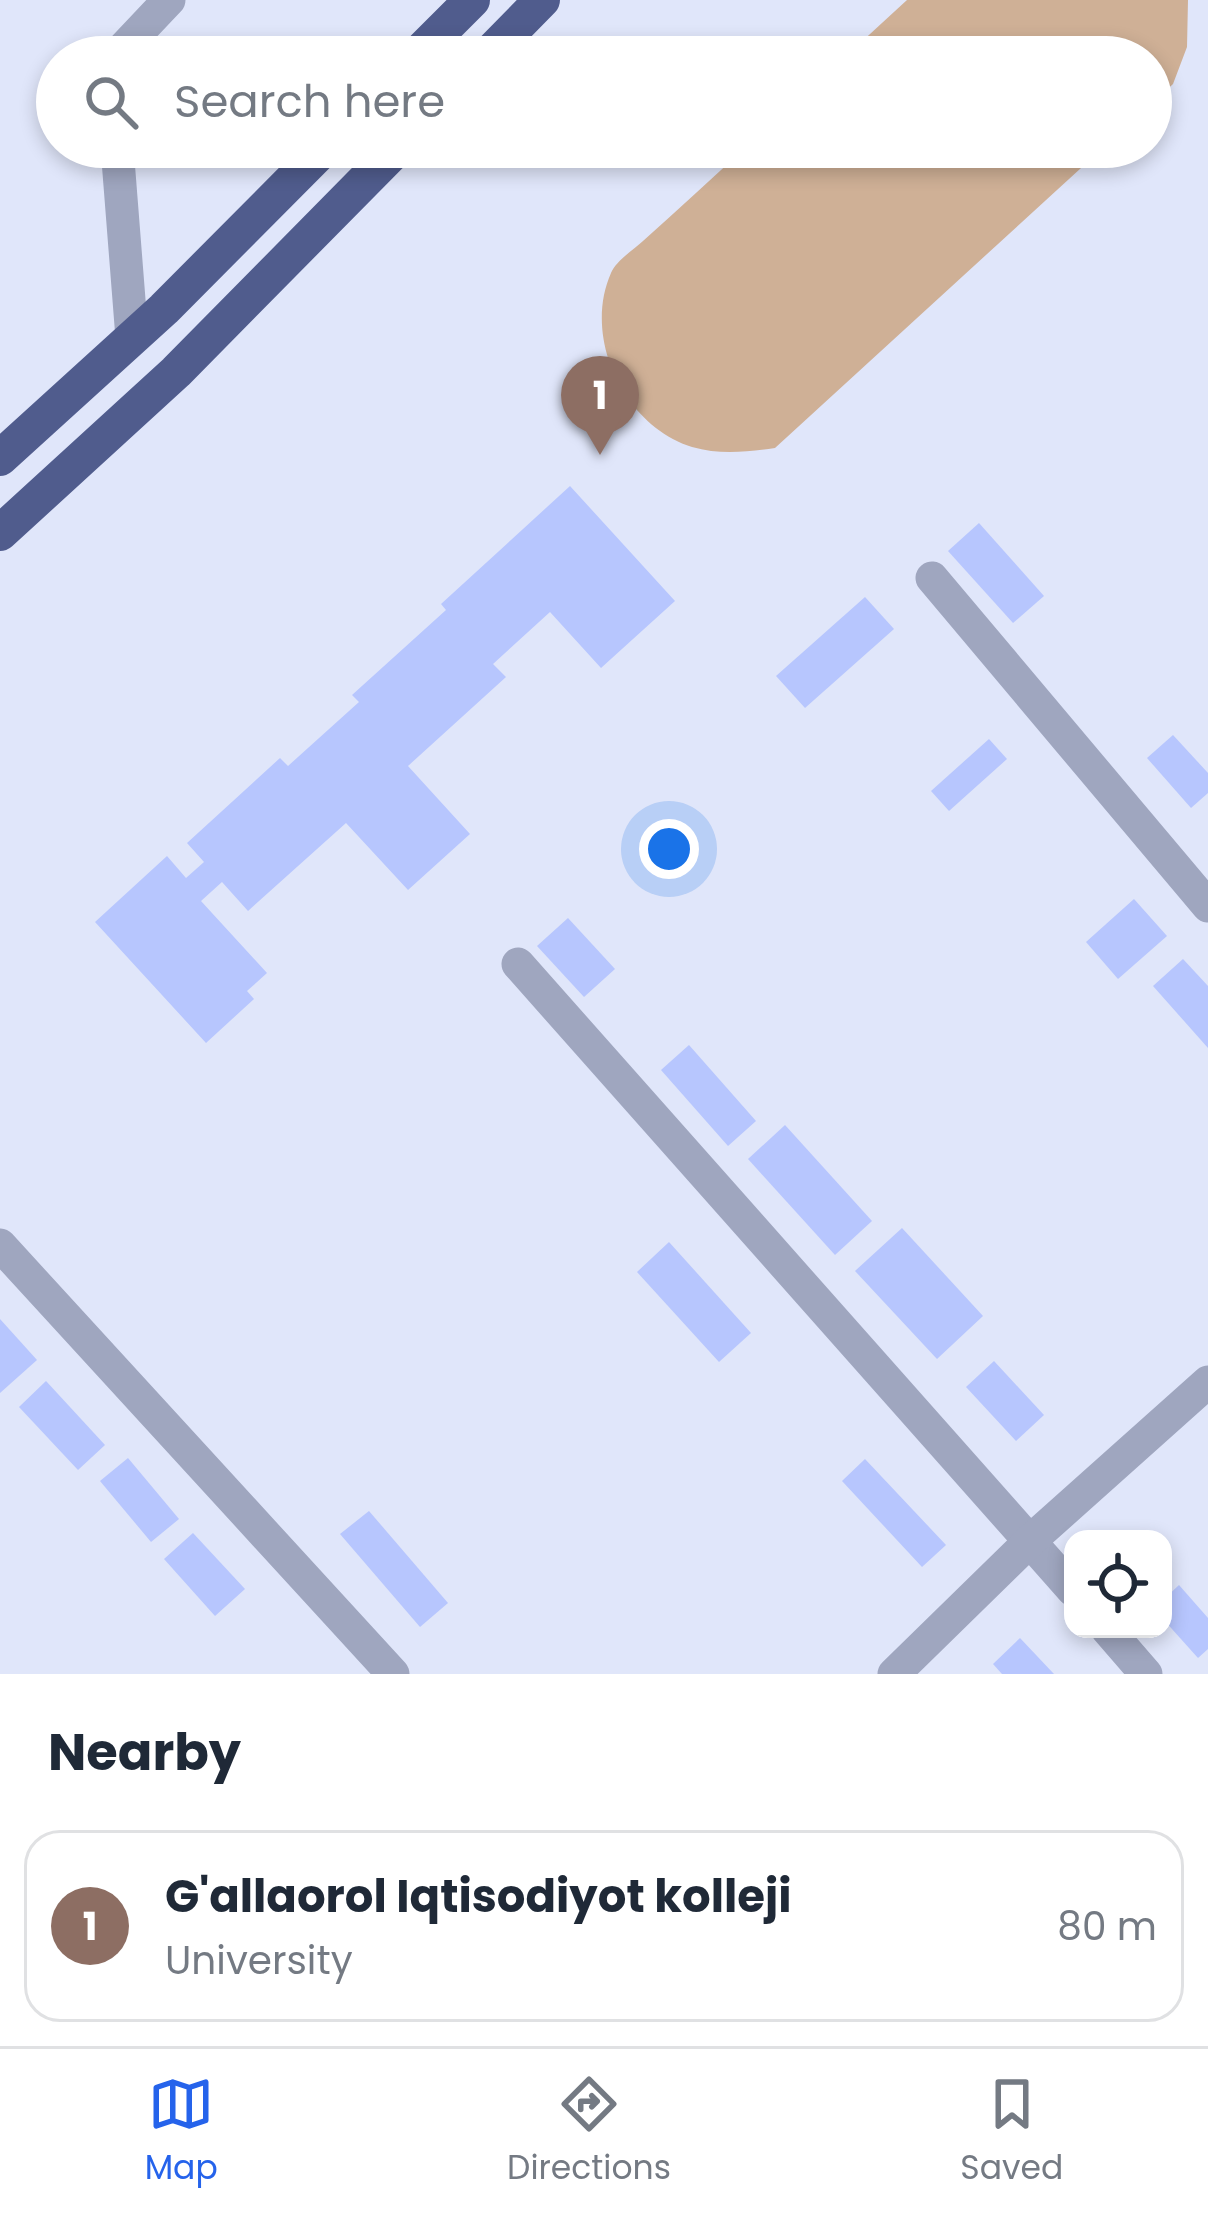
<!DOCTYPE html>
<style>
body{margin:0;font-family:Poppins,sans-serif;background:#f6f6f7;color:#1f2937}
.controls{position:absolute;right:36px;bottom:36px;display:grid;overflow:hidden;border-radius:24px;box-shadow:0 6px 18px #0003}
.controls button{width:108px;height:108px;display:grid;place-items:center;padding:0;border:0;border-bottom:3px solid #e0e1e3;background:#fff;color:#1f2937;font:60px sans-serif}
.you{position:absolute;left:669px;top:849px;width:42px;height:42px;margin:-30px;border:9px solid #fff;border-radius:50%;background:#1a73e8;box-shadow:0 0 0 18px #1a73e833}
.badge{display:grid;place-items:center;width:78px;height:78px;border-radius:50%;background:#2563eb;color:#fff;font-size:39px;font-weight:700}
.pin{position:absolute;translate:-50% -99px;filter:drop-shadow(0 3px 6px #0008)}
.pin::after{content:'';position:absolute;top:63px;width:42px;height:36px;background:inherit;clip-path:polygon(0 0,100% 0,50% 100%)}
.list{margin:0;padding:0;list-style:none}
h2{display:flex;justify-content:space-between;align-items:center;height:156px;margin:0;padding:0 48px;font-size:51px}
h2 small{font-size:39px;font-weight:400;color:#747a83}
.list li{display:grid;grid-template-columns:78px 1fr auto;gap:36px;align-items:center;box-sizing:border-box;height:192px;margin:0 24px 24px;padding:0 24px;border:3px solid #e0e1e3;border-radius:36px}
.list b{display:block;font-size:45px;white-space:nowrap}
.list p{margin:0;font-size:39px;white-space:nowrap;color:#747a83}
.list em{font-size:39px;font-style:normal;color:#747a83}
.icon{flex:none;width:66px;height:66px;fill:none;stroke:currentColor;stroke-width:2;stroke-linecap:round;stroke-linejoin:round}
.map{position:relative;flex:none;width:1208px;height:1674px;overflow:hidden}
.search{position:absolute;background:#fff;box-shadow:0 6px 18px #0003;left:36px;right:36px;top:36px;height:132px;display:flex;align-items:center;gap:30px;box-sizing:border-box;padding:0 42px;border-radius:66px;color:#747a83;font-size:45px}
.sheet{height:372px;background:#fff}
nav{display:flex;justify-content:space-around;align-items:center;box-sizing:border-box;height:168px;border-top:3px solid #e0e1e3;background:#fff;font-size:33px;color:#747a83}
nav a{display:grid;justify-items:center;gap:6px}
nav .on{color:#2563eb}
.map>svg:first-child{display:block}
.green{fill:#cfb096}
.building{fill:#b7c6fe}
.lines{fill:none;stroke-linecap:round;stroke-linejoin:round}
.minor{stroke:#9fa6bf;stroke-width:33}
.highway{stroke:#505c8d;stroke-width:36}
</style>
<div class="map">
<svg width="1208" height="1674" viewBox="0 0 1208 1674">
<rect width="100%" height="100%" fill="#e0e6fa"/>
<g class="green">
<path d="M 907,0 L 1188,0 L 1187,47 L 1173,84 L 1151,105 L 1151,57 L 845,57 Z"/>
<path d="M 746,147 L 1104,147 L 775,448 C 746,452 720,455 692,447 C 625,426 582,339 611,273 C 616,261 633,250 643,241 C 678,210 712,178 746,147 Z"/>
</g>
<g class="building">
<path d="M 570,486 L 675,601 L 601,668 L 550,612 L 493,664 L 506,677 L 408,766 L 470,834 L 408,890 L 346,823 L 248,911 L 222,882 L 201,901 L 267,973 L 247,991 L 254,999 L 206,1043 L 95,922 L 167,856 L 186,878 L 204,862 L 187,843 L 280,758 L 288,766 L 359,702 L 352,695 L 446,610 L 441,604 Z"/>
<path d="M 979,523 L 1044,596 L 1013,623 L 948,551 Z"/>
<path d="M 865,597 L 894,629 L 805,708 L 776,676 Z"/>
<path d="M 1173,735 L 1208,773 L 1208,793 L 1191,808 L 1147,758 Z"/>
<path d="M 989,739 L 1007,759 L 949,811 L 931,791 Z"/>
<path d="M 1134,899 L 1167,936 L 1118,979 L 1086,942 Z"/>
<path d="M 568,918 L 615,969 L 584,997 L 537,946 Z"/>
<path d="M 1183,959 L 1208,986 L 1208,1048 L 1153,986 Z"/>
<path d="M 689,1045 L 756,1121 L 728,1146 L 661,1070 Z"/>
<path d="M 785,1125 L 872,1221 L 835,1255 L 748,1159 Z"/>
<path d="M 902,1228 L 983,1316 L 937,1359 L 855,1271 Z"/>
<path d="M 669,1242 L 751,1333 L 719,1362 L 637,1272 Z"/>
<path d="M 0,1319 L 37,1360 L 0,1393 Z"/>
<path d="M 994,1361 L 1044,1415 L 1016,1441 L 966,1387 Z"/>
<path d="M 46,1381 L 105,1445 L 78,1470 L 19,1407 Z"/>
<path d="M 128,1458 L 179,1519 L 151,1542 L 100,1481 Z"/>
<path d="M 865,1459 L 946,1545 L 922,1567 L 842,1481 Z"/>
<path d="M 369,1511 L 448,1603 L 420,1627 L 340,1534 Z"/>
<path d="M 193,1533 L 245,1589 L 215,1616 L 164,1559 Z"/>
<path d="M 1179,1585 L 1208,1618 L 1208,1649 L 1198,1658 L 1163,1619 L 1163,1600 Z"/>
<path d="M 1020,1638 L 1054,1674 L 1002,1674 L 993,1664 Z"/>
</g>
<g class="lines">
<g class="minor">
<path d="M 115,57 L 169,0"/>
<path d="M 117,147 L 132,338"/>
<path d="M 932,578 L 1208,906"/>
<path d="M 518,964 L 1073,1590"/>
<path d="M 0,1245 L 393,1674"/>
<path d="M 1107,1629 L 1146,1674"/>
<path d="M 894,1674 L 1030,1541 L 1208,1382"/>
</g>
<g class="highway">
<path d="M 415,57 L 472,0"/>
<path d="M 486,57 L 542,0"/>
<path d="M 0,458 L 164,309 L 325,147"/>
<path d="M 0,533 L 176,372 L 398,147"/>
</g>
</g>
</svg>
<div class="controls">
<button><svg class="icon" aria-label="locate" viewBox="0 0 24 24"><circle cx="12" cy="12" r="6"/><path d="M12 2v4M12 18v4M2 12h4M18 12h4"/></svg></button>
</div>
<div class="you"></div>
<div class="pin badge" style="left:600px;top:455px;background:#8d6e63">1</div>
<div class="search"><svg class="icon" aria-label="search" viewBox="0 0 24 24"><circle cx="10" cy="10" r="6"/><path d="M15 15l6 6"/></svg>Search here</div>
</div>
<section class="sheet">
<h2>Nearby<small></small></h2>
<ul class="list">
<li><span class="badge" style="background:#8d6e63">1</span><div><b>G'allaorol Iqtisodiyot kolleji</b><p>University</p></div><em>80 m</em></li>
</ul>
</section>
<nav>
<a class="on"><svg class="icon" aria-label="map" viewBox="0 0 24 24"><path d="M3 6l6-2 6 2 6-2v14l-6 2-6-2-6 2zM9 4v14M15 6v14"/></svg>Map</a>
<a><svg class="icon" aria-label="directions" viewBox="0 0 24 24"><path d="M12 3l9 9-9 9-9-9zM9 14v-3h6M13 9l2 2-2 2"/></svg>Directions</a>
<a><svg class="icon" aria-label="saved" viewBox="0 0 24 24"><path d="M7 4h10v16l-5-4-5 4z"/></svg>Saved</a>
</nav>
